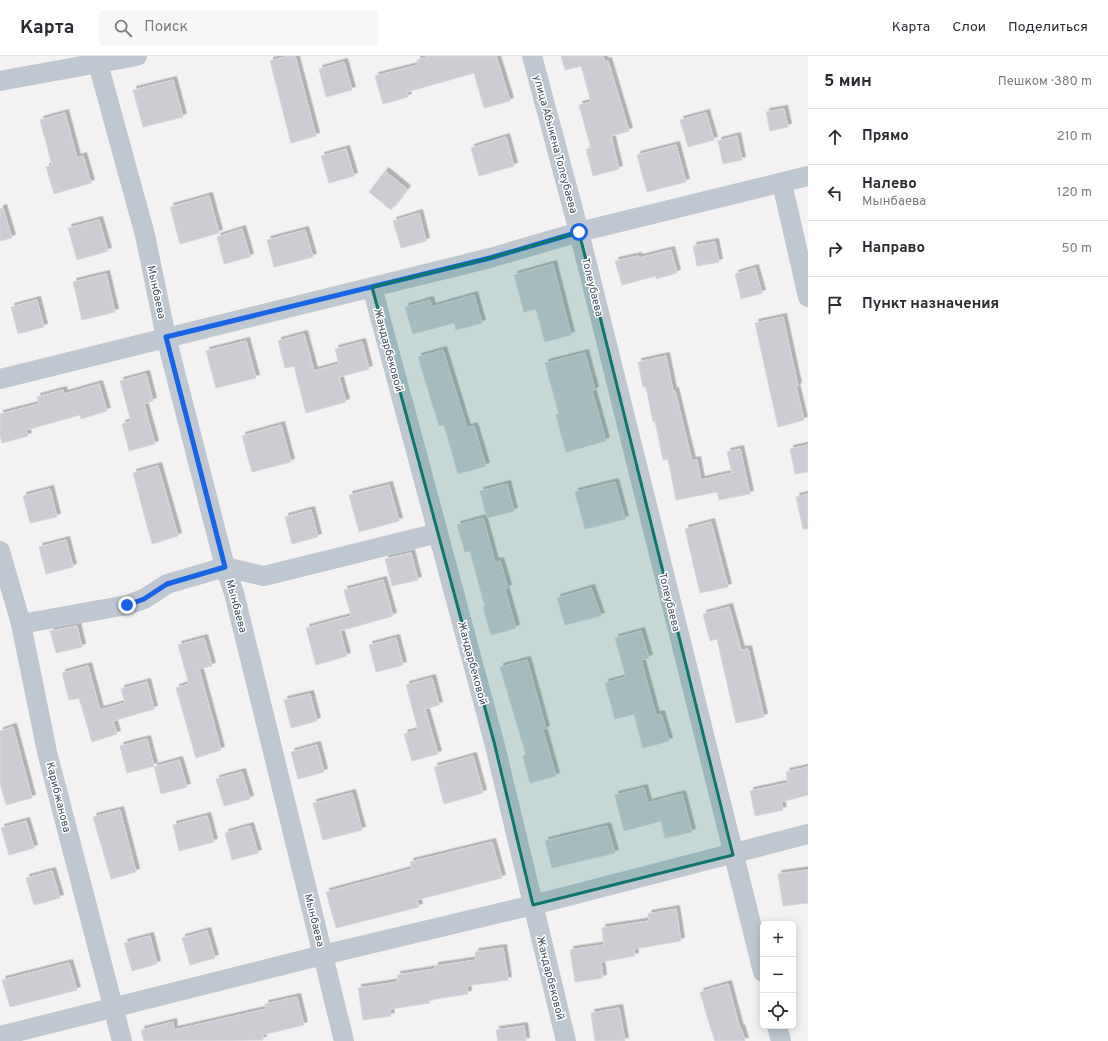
<!DOCTYPE html>
<html lang="ru">
<meta charset="utf-8">
<style>
body{margin:0;font-family:Overpass,sans-serif;background:#f7f7f7;color:#2b2b33}
.controls{position:absolute;right:12px;bottom:12px;display:grid;overflow:hidden;border-radius:6px;box-shadow:0 2px 10px #0003}
.controls button{width:36px;height:36px;display:grid;place-items:center;padding:0;border:0;border-bottom:1px solid #e1e1e2;background:#fff;color:#2b2b33;font:20px sans-serif}
.stop{position:absolute;width:12px;height:12px;margin:-9px;border:3px solid #1864e6;border-radius:50%;background:#fff}
.stop.end{background:#1864e6;border-color:#fff;box-shadow:0 1px 4px #0008}
.list{margin:0;padding:0;list-style:none}
h2{display:flex;justify-content:space-between;align-items:center;height:52px;margin:0;padding:0 16px;font-size:17px}
h2 small{font-size:13px;font-weight:400;color:#7c7c81}
.list li{display:grid;grid-template-columns:26px 1fr auto;gap:12px;align-items:center;box-sizing:border-box;height:56px;padding:0 16px;border-top:1px solid #e1e1e2}
.list b{display:block;font-size:15px;white-space:nowrap}
.list p{margin:0;font-size:13px;white-space:nowrap;color:#7c7c81}
.list em{font-size:13px;font-style:normal;color:#7c7c81}
.icon{flex:none;width:22px;height:22px;fill:none;stroke:currentColor;stroke-width:2;stroke-linecap:round;stroke-linejoin:round}
.map{position:relative;flex:none;width:808px;height:985px;overflow:hidden}
header{display:flex;align-items:center;gap:24px;box-sizing:border-box;height:56px;padding:0 20px;background:#fff;border-bottom:1px solid #e1e1e2}
header strong{font-size:19px}
nav{display:flex;gap:22px;margin-inline-start:auto;font-size:14px}
.search{width:280px;height:36px;background:#f7f7f7;display:flex;align-items:center;gap:10px;box-sizing:border-box;padding:0 14px;border-radius:6px;color:#7c7c81;font-size:15px}
main{display:flex}
aside{flex:1;background:#fff}
.map>svg:first-child{display:block}
.building{fill:#cbcdd3;stroke:#d5d7dc;filter:url(#shadow)}
.lines{fill:none;stroke-linecap:round;stroke-linejoin:round}
.minor{stroke:#bfc7d0;stroke-width:20}
.route{stroke:#1864e6;stroke-width:5}
.marked{fill:#0f766e;fill-opacity:0.2;stroke:#0f766e;stroke-width:3;stroke-linejoin:round}
.labels{text-anchor:middle;stroke-width:3;stroke-linejoin:round;paint-order:stroke}
.street-label{font-size:11px;fill:#48535f;stroke:#fff}
</style>
<header>
<strong>Карта</strong>
<div class="search"><svg class="icon" aria-label="search" viewBox="0 0 24 24"><circle cx="10" cy="10" r="6"/><path d="M15 15l6 6"/></svg>Поиск</div>
<nav><a>Карта</a><a>Слои</a><a>Поделиться</a></nav>
</header>
<main>
<div class="map">
<svg width="808" height="985" viewBox="0 0 808 985">
<defs>
<filter id="shadow"><feDropShadow dx="3.5" dy="-3.5" stdDeviation="0" flood-color="#0004"/></filter>
</defs>
<rect width="100%" height="100%" fill="#f3f1f1"/>
<g class="building">
<path d="M 288,0 L 295,0 L 316,80 L 291,87 L 270,5 Z"/>
<path d="M 430,0 L 496,0 L 510,45 L 484,52 L 474,17 L 407,36 L 408,41 L 383,48 L 375,20 L 419,9 L 417,4 Z"/>
<path d="M 561,0 L 603,0 L 605,6 L 608,5 L 629,75 L 611,80 L 619,113 L 593,120 L 586,93 L 591,92 L 579,49 L 591,46 L 581,10 L 565,14 Z"/>
<path d="M 344,6 L 352,34 L 326,41 L 319,13 Z"/>
<path d="M 173,24 L 183,61 L 143,71 L 133,34 Z"/>
<path d="M 784,53 L 788,71 L 770,75 L 766,56 Z"/>
<path d="M 65,57 L 77,102 L 83,100 L 91,127 L 54,138 L 46,111 L 52,109 L 40,64 Z"/>
<path d="M 706,57 L 714,84 L 688,91 L 680,64 Z"/>
<path d="M 737,80 L 742,104 L 723,108 L 718,85 Z"/>
<path d="M 506,81 L 514,110 L 479,120 L 471,92 Z"/>
<path d="M 676,89 L 686,126 L 647,136 L 637,99 Z"/>
<path d="M 346,93 L 354,120 L 329,127 L 321,100 Z"/>
<path d="M 385,115 L 407,133 L 391,154 L 369,136 Z"/>
<path d="M 209,140 L 219,177 L 180,188 L 170,151 Z"/>
<path d="M 3,152 L 12,182 L 0,185 L 0,153 Z"/>
<path d="M 419,157 L 426,185 L 401,192 L 393,165 Z"/>
<path d="M 99,164 L 108,195 L 77,204 L 68,172 Z"/>
<path d="M 242,173 L 250,201 L 224,208 L 217,181 Z"/>
<path d="M 305,174 L 313,201 L 274,211 L 267,184 Z"/>
<path d="M 715,186 L 719,206 L 697,210 L 693,190 Z"/>
<path d="M 671,194 L 677,217 L 656,223 L 656,220 L 622,229 L 615,205 L 638,200 L 639,202 Z"/>
<path d="M 553,208 L 571,279 L 545,286 L 536,253 L 524,256 L 514,219 Z"/>
<path d="M 755,212 L 762,237 L 741,243 L 735,218 Z"/>
<path d="M 106,218 L 115,256 L 82,264 L 73,226 Z"/>
<path d="M 474,239 L 482,267 L 456,274 L 454,267 L 413,278 L 405,251 L 430,244 L 432,251 Z"/>
<path d="M 37,244 L 44,271 L 18,278 L 11,251 Z"/>
<path d="M 783,261 L 798,330 L 796,331 L 804,364 L 778,371 L 755,267 Z"/>
<path d="M 304,278 L 314,315 L 339,308 L 335,293 L 362,286 L 369,313 L 339,321 L 346,346 L 306,357 L 294,310 L 285,312 L 278,285 Z"/>
<path d="M 246,285 L 256,322 L 216,332 L 206,295 Z"/>
<path d="M 443,294 L 467,372 L 474,370 L 486,410 L 458,418 L 444,369 L 439,370 L 418,301 Z"/>
<path d="M 585,297 L 595,334 L 592,335 L 606,385 L 566,396 L 556,359 L 559,358 L 545,307 Z"/>
<path d="M 666,300 L 673,335 L 675,335 L 692,405 L 697,404 L 701,424 L 732,417 L 727,396 L 740,393 L 750,438 L 719,444 L 717,436 L 676,444 L 668,403 L 663,404 L 655,365 L 653,366 L 646,331 L 643,331 L 638,306 Z"/>
<path d="M 146,318 L 153,345 L 144,348 L 155,388 L 129,395 L 122,368 L 131,365 L 120,325 Z"/>
<path d="M 99,328 L 107,355 L 81,363 L 80,359 L 26,374 L 28,380 L 2,387 L 0,379 L 0,358 L 39,348 L 37,341 L 63,334 L 64,338 Z"/>
<path d="M 281,369 L 291,406 L 252,416 L 242,380 Z"/>
<path d="M 808,389 L 808,416 L 795,418 L 790,393 Z"/>
<path d="M 158,410 L 178,480 L 152,488 L 133,417 Z"/>
<path d="M 615,426 L 625,463 L 585,473 L 575,436 Z"/>
<path d="M 507,428 L 514,455 L 487,462 L 480,435 Z"/>
<path d="M 389,429 L 399,465 L 359,476 L 349,439 Z"/>
<path d="M 50,433 L 57,461 L 30,467 L 23,440 Z"/>
<path d="M 808,438 L 808,473 L 803,473 L 796,441 Z"/>
<path d="M 311,454 L 318,481 L 292,488 L 285,461 Z"/>
<path d="M 483,462 L 495,506 L 500,505 L 508,532 L 505,533 L 516,572 L 491,579 L 483,551 L 485,551 L 470,495 L 465,496 L 457,469 Z"/>
<path d="M 711,466 L 728,531 L 700,537 L 685,473 Z"/>
<path d="M 66,484 L 73,511 L 46,518 L 39,491 Z"/>
<path d="M 411,497 L 418,524 L 392,530 L 385,503 Z"/>
<path d="M 383,524 L 393,560 L 340,575 L 347,600 L 316,609 L 306,572 L 351,560 L 344,534 Z"/>
<path d="M 591,532 L 601,560 L 565,569 L 557,542 Z"/>
<path d="M 729,551 L 741,594 L 748,593 L 764,661 L 736,667 L 717,583 L 710,585 L 703,558 Z"/>
<path d="M 77,570 L 82,591 L 56,597 L 50,575 Z"/>
<path d="M 641,575 L 649,602 L 641,604 L 656,659 L 661,658 L 669,685 L 643,692 L 634,658 L 615,663 L 605,627 L 626,621 L 615,582 Z"/>
<path d="M 204,582 L 212,610 L 199,613 L 221,694 L 196,702 L 176,632 L 189,628 L 178,589 Z"/>
<path d="M 396,582 L 403,609 L 376,616 L 369,589 Z"/>
<path d="M 527,604 L 546,673 L 543,674 L 556,720 L 530,727 L 523,700 L 526,699 L 500,611 Z"/>
<path d="M 88,610 L 100,654 L 125,647 L 121,633 L 147,626 L 154,653 L 113,665 L 117,678 L 92,686 L 79,642 L 69,644 L 62,617 Z"/>
<path d="M 432,622 L 439,649 L 425,653 L 438,698 L 412,705 L 404,678 L 418,674 L 406,629 Z"/>
<path d="M 310,638 L 317,665 L 291,672 L 284,644 Z"/>
<path d="M 13,671 L 32,742 L 6,749 L 0,727 L 0,675 Z"/>
<path d="M 147,683 L 154,710 L 127,717 L 120,690 Z"/>
<path d="M 317,689 L 324,716 L 298,723 L 291,696 Z"/>
<path d="M 473,700 L 483,737 L 444,748 L 434,711 Z"/>
<path d="M 179,704 L 187,731 L 161,738 L 154,711 Z"/>
<path d="M 808,711 L 808,739 L 781,746 L 783,754 L 755,760 L 750,735 L 788,727 L 786,716 Z"/>
<path d="M 242,716 L 250,743 L 224,750 L 216,723 Z"/>
<path d="M 644,732 L 648,747 L 682,738 L 692,776 L 665,782 L 661,765 L 624,775 L 615,739 Z"/>
<path d="M 352,737 L 362,774 L 323,784 L 313,747 Z"/>
<path d="M 120,754 L 136,816 L 111,823 L 93,761 Z"/>
<path d="M 207,760 L 214,786 L 179,795 L 173,769 Z"/>
<path d="M 26,765 L 34,792 L 9,799 L 1,772 Z"/>
<path d="M 250,770 L 258,797 L 232,804 L 225,777 Z"/>
<path d="M 607,770 L 615,797 L 552,812 L 545,785 Z"/>
<path d="M 492,786 L 502,822 L 417,844 L 419,851 L 336,872 L 326,836 L 412,813 L 410,806 Z"/>
<path d="M 808,814 L 808,847 L 783,850 L 778,818 Z"/>
<path d="M 52,815 L 60,842 L 34,849 L 26,822 Z"/>
<path d="M 676,853 L 681,885 L 634,893 L 635,900 L 601,906 L 603,922 L 575,926 L 570,894 L 604,889 L 602,872 L 649,865 L 648,858 Z"/>
<path d="M 207,875 L 215,902 L 190,909 L 182,882 Z"/>
<path d="M 150,880 L 157,908 L 132,915 L 124,887 Z"/>
<path d="M 503,892 L 508,924 L 467,930 L 468,938 L 429,944 L 430,947 L 390,953 L 391,960 L 363,964 L 358,932 L 398,926 L 397,919 L 435,913 L 435,910 L 476,904 L 475,896 Z"/>
<path d="M 69,907 L 77,934 L 10,951 L 2,924 Z"/>
<path d="M 728,928 L 740,973 L 741,972 L 745,985 L 715,985 L 709,967 L 700,936 Z"/>
<path d="M 297,941 L 304,969 L 262,979 L 263,984 L 144,985 L 141,974 L 173,966 L 174,974 L 266,953 L 265,948 Z"/>
<path d="M 619,952 L 625,985 L 595,985 L 591,957 Z"/>
<path d="M 524,970 L 526,985 L 498,985 L 496,974 Z"/>
</g>
<g class="lines">
<g class="minor">
<path d="M 96,0 L 145,179 L 166,281 L 225,511 L 234,537 L 344,985"/>
<path d="M 532,0 L 579,176 L 763,916"/>
<path d="M 0,25 L 137,0"/>
<path d="M 782,127 L 808,241"/>
<path d="M 372,231 L 494,686 L 566,985"/>
<path d="M 0,323 L 490,202 L 579,176 L 808,120"/>
<path d="M 0,495 L 21,568 L 47,696 L 122,985"/>
<path d="M 21,568 L 127,549 L 144,543 L 167,528 L 225,511 L 264,520 L 438,477"/>
<path d="M 777,970 L 781,985"/>
<path d="M 0,980 L 323,899 L 533,849 L 808,778"/>
</g>
</g>
<g class="lines">
<path class="route" d="M 127,549 L 144,543 L 167,528 L 225,511 L 166,281 L 490,202 L 579,176"/>
</g>
<path class="marked" d="M 579,176 L 733,799 L 533,849 L 494,686 L 372,231 L 490,202 Z"/>
<g class="labels">
<g class="street-label">
<text transform="translate(556 88) rotate(75)" y="4">улица Абыкена Толеубаева</text>
<text transform="translate(593 231) rotate(76)" y="4">Толеубаева</text>
<text transform="translate(157 236) rotate(78)" y="4">Мынбаева</text>
<text transform="translate(389 294) rotate(75)" y="4">Жандарбековой</text>
<text transform="translate(670 546) rotate(76)" y="4">Толеубаева</text>
<text transform="translate(237 550) rotate(75)" y="4">Мынбаева</text>
<text transform="translate(473 607) rotate(75)" y="4">Жандарбековой</text>
<text transform="translate(59 741) rotate(76)" y="4">Карибжанова</text>
<text transform="translate(315 864) rotate(76)" y="4">Мынбаева</text>
<text transform="translate(551 922) rotate(76)" y="4">Жандарбековой</text>
</g>
</g>
</svg>
<div class="controls">
<button>+</button>
<button>−</button>
<button><svg class="icon" aria-label="locate" viewBox="0 0 24 24"><circle cx="12" cy="12" r="6"/><path d="M12 2v4M12 18v4M2 12h4M18 12h4"/></svg></button>
</div>
<div class="stop" style="left:579px;top:176px"></div>
<div class="stop end" style="left:127px;top:549px"></div>
</div>
<aside>
<h2>5 мин<small>Пешком · 380 m</small></h2>
<ul class="list">
<li><svg class="icon" aria-label="ahead" viewBox="0 0 24 24"><path d="M12 20V5M6 11l6-6 6 6"/></svg><div><b>Прямо</b></div><em>210 m</em></li>
<li><svg class="icon" aria-label="left" viewBox="0 0 24 24"><path d="M17 20v-9H6M10 6l-5 5 5 5"/></svg><div><b>Налево</b><p>Мынбаева</p></div><em>120 m</em></li>
<li><svg class="icon" aria-label="right" viewBox="0 0 24 24"><path d="M7 20v-9h11M14 6l5 5-5 5"/></svg><div><b>Направо</b></div><em>50 m</em></li>
<li><svg class="icon" aria-label="arrive" viewBox="0 0 24 24"><path d="M6 21V4h12l-3 4 3 4H6"/></svg><div><b>Пункт назначения</b></div></li>
</ul>
</aside>
</main>
